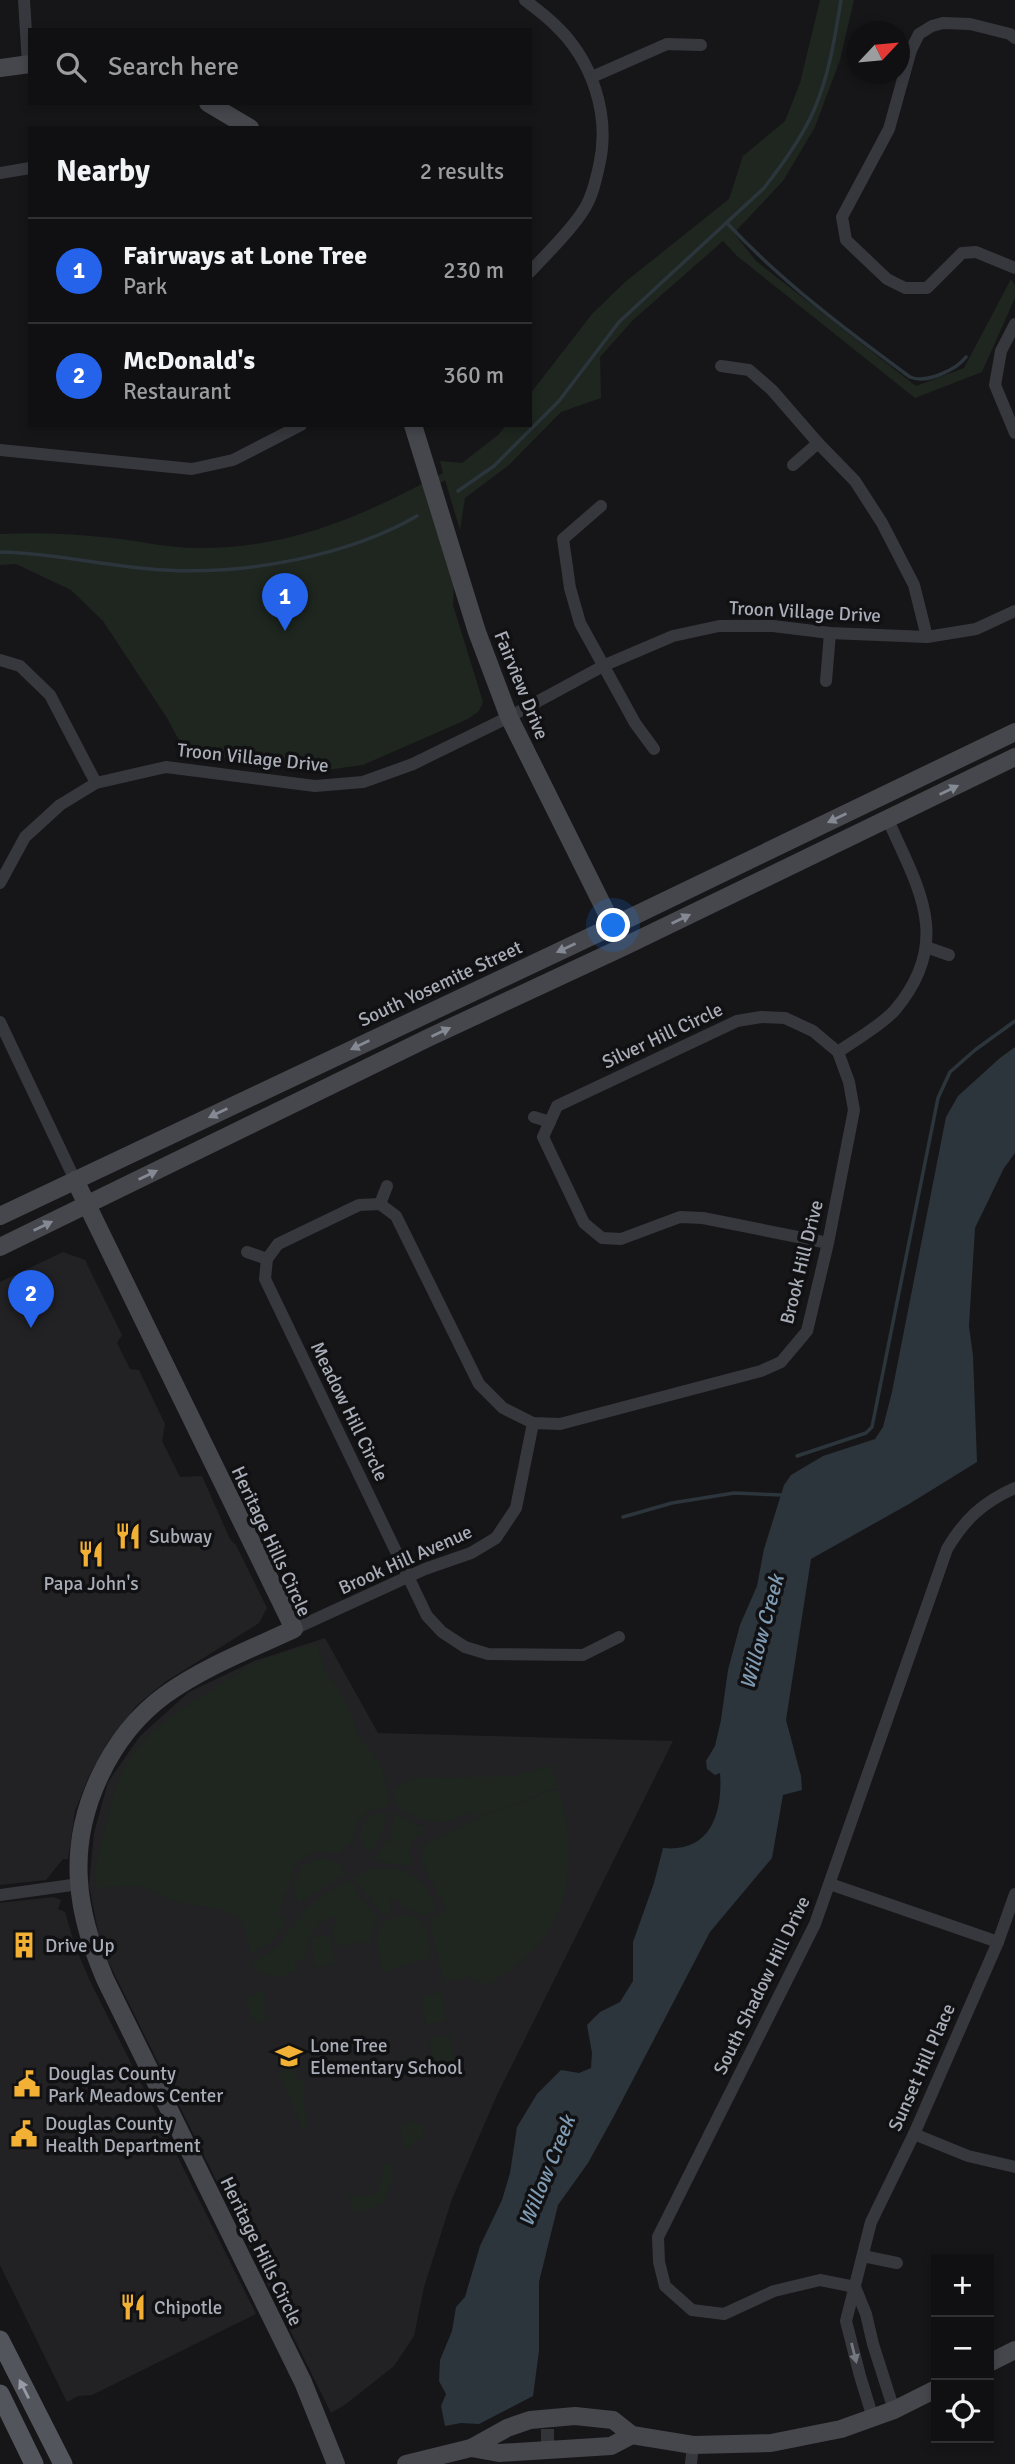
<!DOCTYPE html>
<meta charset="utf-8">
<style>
body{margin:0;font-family:Signika,sans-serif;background:#1e1e20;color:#f1f3f6}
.controls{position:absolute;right:21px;bottom:21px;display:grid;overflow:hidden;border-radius:0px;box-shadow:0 4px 10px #0003}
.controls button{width:63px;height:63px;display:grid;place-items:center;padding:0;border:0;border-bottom:2px solid #303032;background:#101012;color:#f1f3f6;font:35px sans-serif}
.compass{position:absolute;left:847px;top:21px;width:63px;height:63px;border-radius:50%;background:#101012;box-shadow:0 4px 10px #0003;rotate:64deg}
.you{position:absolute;left:614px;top:926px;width:24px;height:24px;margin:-18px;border:5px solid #fff;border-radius:50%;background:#1a73e8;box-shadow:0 0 0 10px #1a73e833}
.badge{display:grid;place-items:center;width:46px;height:46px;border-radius:50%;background:#2563eb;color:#fff;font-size:23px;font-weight:700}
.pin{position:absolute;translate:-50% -58px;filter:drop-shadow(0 2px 4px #0008)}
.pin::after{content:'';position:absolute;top:37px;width:24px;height:21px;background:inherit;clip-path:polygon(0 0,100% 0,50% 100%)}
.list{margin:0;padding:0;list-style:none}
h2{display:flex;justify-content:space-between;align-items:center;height:91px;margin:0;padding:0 28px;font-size:30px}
h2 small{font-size:23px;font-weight:400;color:#9c9d9f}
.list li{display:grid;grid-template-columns:46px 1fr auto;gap:21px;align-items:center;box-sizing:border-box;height:105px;padding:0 28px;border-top:2px solid #303032}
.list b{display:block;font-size:26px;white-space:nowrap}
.list p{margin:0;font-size:23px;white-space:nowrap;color:#9c9d9f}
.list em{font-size:23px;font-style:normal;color:#9c9d9f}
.icon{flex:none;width:38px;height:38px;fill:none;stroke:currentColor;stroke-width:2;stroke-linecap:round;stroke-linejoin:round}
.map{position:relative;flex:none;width:1015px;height:2464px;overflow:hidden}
.search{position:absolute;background:#101012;box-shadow:0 4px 10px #0003;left:28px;top:28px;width:504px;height:77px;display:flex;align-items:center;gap:18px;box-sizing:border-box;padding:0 24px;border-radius:0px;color:#9c9d9f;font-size:26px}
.panel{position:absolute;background:#101012;box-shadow:0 4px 10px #0003;left:28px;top:126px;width:504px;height:301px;border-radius:0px}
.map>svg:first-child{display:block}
.built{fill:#222225}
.green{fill:#1e261f}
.water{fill:#2c353c}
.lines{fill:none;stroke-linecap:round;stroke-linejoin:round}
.stream{stroke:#2c353c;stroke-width:3.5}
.secondary-tunnel{stroke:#333438;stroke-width:18;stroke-dasharray:18 9;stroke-linecap:butt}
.street{stroke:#37383d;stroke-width:12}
.secondary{stroke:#45474d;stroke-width:18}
.primary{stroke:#53555c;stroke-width:19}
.oneway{fill:#858993}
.oneway2{fill:#757881}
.oneway3{fill:#979ba6}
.labels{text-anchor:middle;stroke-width:7;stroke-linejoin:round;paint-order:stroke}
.street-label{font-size:19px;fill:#a8adb8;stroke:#111113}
.poi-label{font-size:19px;fill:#a8adb8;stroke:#111113;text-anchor:start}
.water-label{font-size:21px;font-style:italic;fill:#7f9bb3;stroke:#111113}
</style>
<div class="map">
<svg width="1015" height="2464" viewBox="0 0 1015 2464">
<rect width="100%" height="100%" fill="#161618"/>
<g class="built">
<path d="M 63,1252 L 85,1260 L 122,1335 L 117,1343 L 130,1369 L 139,1370 L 165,1424 L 162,1441 L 180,1477 L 202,1476 L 230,1539 L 236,1545 L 267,1608 L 259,1623 L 165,1682 L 137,1705 L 107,1743 L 89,1776 L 75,1811 L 68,1859 L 63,1859 L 46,1880 L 0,1885 L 0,1282 Z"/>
<path d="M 325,1638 L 378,1733 L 673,1741 L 497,2095 L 452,2199 L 424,2287 L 414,2336 L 394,2366 L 346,2404 L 331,2413 L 101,1947 L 89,1885 L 94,1833 L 108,1782 L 140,1736 L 189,1692 L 254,1661 Z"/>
<path d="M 54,1897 L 61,1900 L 58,1909 L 65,1912 L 75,1946 L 89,1979 L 256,2314 L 92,2395 L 78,2396 L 67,2402 L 0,2265 L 0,1903 Z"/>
</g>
<g class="green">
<path d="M 820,0 L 854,0 L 840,60 L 815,127 L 783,181 L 734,233 L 756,261 L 916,386 L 964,368 L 1011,279 L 1015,285 L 1015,298 L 982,372 L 915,398 L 737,256 L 723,241 L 633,320 L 600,357 L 601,398 L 561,412 L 509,465 L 465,498 L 460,530 L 445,480 L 426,492 L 454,587 L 453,605 L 483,702 L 479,711 L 468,719 L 363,765 L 326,770 L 186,753 L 167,718 L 103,621 L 71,590 L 16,564 L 0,565 L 0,534 C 37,532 74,534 112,538 C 140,541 168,548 196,548 C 291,549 362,516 443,473 L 440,461 L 462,463 L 498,435 L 506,425 L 530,425 L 530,394 L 592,314 L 625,282 L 729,199 L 743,156 L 785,121 L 800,83 Z"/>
<path d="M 313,1644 L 317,1646 L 326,1672 L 345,1699 L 359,1736 L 381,1766 L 387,1787 L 389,1804 L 385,1808 C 363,1808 356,1820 353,1840 L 338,1854 C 332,1854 326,1852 320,1852 C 300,1852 289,1871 290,1889 L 284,1893 L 279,1917 L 286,1918 C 278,1935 269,1947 251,1953 L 244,1926 L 236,1916 L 227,1911 L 173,1901 L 151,1890 L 134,1885 L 97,1888 C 92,1867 100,1850 105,1830 C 110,1808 115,1783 127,1764 C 151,1724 192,1702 230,1679 C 240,1673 246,1666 257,1662 C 275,1654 295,1650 313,1644 Z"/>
<path d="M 551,1765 L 559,1787 L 474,1818 L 471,1812 L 447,1822 L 423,1820 L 399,1808 L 395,1801 L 394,1790 L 403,1782 L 416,1778 L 517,1776 Z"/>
<path d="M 557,1789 C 567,1811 570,1840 568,1863 C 567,1876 567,1889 563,1901 C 551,1941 518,1966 486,1986 L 468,1977 L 444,1982 L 430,1923 L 435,1916 L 445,1911 L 448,1914 L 420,1858 L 426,1843 L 482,1816 Z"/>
<path d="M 395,1813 L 424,1828 C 415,1844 404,1838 412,1863 L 409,1866 L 379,1862 L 376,1858 L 385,1842 L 390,1840 Z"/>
<path d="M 376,1814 L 387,1814 L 382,1833 L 370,1853 C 355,1840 357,1822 376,1814 Z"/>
<path d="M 325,1858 L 338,1863 L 346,1874 L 299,1903 C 286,1883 302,1857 325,1858 Z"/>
<path d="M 380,1868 C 412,1867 424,1882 437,1909 L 425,1916 L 412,1910 L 403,1909 L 400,1899 L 389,1901 L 391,1912 L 383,1915 L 353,1878 L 369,1870 Z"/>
<path d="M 350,1880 L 360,1897 L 378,1917 L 372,1930 L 372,1941 L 338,1946 L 332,1934 L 337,1917 C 316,1919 304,1938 306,1959 L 295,1961 L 296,1969 L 293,1973 C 277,1978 262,1977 250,1965 L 277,1946 L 306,1909 L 326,1893 Z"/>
<path d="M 405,1914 C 428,1917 428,1937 431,1955 L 427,1959 L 383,1972 C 377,1938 368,1924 405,1914 Z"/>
<path d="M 330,1935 L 335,1964 L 315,1967 L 310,1938 Z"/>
<path d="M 265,1991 L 264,2009 L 268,2021 L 258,2023 L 251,2018 L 247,1996 Z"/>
<path d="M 441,1992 L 446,2021 L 426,2024 L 421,1996 Z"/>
<path d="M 450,2035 L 455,2064 L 435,2068 L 429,2039 Z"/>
<path d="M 289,2066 L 304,2085 L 304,2110 L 308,2122 L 303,2130 L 279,2075 Z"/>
<path d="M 415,2122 L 422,2126 L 424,2134 L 410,2148 L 404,2148 L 400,2128 L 405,2123 Z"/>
<path d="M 391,2161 L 393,2178 L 383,2204 L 356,2213 L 346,2195 C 375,2199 383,2193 384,2163 Z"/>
</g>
<path class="water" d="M 1015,1047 L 1015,1153 L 1004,1168 L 975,1228 L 969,1326 L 973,1356 L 977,1462 L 909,1504 L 811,1559 L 786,1720 L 801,1776 L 802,1790 L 783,1795 L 772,1858 L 710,1932 L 614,2116 L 588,2163 L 558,2205 L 539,2282 L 539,2351 L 533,2396 L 479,2424 L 461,2423 L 445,2426 L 441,2406 L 446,2394 L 439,2381 L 440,2360 L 452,2331 L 456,2307 L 465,2297 L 480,2246 L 502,2200 L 510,2173 L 517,2127 L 537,2094 L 561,2070 L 579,2073 L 591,2068 L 592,2053 L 587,2025 L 600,2012 L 620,2002 L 633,1981 L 633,1942 L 654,1883 L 663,1848 C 711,1853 723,1812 720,1773 L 715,1775 L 707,1769 L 706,1761 L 715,1746 L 721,1720 L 728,1670 L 740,1625 L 757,1586 L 764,1549 L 784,1485 L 791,1475 L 823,1456 L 875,1439 L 883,1427 L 892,1392 L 946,1117 L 958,1096 L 1000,1058 Z"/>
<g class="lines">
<g class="stream">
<path d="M 727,223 C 781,281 846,330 910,377 C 926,384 956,370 966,357"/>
<path d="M 458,491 L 494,466 L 559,401 L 619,322 L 764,188 C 782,165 802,138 814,110 C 829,76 835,37 841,0"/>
<path d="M 0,552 C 55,553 109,567 165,570 C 245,575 348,556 417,516"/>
<path d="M 797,1456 L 866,1433 L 872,1427 L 938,1098 L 950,1072 L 975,1050 L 1015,1021"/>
<path d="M 623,1517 L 672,1503 L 734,1493 L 783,1495"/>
</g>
<path class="secondary-tunnel" d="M 541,2438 L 554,2438"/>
<g class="street">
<path d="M 24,0 L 28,64"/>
<path d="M 525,0 C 535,8 545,15 554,24 C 592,59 611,115 599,166 C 596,180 592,198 583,211 C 570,232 547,253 530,272"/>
<path d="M 1015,38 L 1010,34 L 970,24 L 943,23 L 932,26 L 919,34 L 911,50 L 889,129 L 842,217 L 846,240 L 887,279 L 905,288 L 927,288 L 962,253 L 976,252 L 1015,268"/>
<path d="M 592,77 L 667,44 L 701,45"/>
<path d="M 0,173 L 30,168"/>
<path d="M 1015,324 L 1001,351 L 995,385 L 1015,433"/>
<path d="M 721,366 L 749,370 L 772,390 L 818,443 L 855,481 L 882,523 L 914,585 L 927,637"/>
<path d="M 0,450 L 192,469 L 233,460 L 301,425"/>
<path d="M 793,465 L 818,443"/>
<path d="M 601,506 L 563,539 L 570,588 L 580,623 L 635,723 L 654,749"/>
<path d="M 0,660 L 20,666 L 50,695 L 96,783"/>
<path d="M 826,681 L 830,633"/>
<path d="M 0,883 L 25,837 L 60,805 L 96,783 L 166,767 L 315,786 L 363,782 L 413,764 L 509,717 L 605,665 L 673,636 L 719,626 L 773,626 L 830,633 L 927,637 L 976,629 L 1015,611"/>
<path d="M 926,947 L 949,955"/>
<path d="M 0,1022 L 75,1180"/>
<path d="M 838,1052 C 855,1040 882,1025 895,1010 C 953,941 919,889 888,820"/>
<path d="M 534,1117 L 550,1122"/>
<path d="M 380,1204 L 387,1186"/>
<path d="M 247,1252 L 267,1259"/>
<path d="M 294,1629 L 425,1569 L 471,1553 L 496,1538 L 516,1508 L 533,1423"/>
<path d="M 619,1637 L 583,1655 L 488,1654 L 465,1647 L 442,1632 L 427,1616 L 265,1279 L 267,1259 L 278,1244 L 359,1205 L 380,1204 L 396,1216 L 479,1384 L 503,1408 L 533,1423 L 560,1424 L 761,1371 L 781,1362 L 807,1331 L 828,1243 L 854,1110 L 849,1082 L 838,1052 L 813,1031 L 785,1018 L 761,1017 L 737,1021 L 557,1106 L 543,1137 L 584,1223 L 602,1238 L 621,1239 L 680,1217 L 703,1218 L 828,1243"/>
<path d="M 830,1884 L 998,1942"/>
<path d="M 0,1895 L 79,1884"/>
<path d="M 914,2134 L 968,2156 L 1015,2167"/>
<path d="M 863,2256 L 897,2263"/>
<path d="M 855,2287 L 820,2280 L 774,2291 L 724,2314 L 692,2310 L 665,2286 L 659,2262 L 658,2237 L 815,1924 L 947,1549 C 964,1520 983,1502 1015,1488"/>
<path d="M 855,2287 L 866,2314 L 873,2344 L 894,2410"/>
<path d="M 873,2418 L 860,2376 L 846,2321 L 871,2222 L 914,2134 L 998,1942 L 1015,1894"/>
<path d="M 691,2464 L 693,2445"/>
</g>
<g class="secondary">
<path d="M 0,68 L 30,64"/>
<path d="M 208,103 L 250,128"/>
<path d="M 413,425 L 477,632 L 509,717 L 617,934"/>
<path d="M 75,1180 L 294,1629 C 251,1649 204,1667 165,1695 C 109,1736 74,1812 79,1881 C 81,1916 92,1948 105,1979 L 303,2382 L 336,2464"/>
<path d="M 0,1216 L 613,926 L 1015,732"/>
<path d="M 0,1247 L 430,1037 L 623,947 L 1015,757"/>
<path d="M 989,2363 L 1015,2350"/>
<path d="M 471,2448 L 499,2453 L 611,2446 L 632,2435"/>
<path d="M 406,2464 L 471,2448 L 507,2428 L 530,2420 L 575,2416 L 613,2420 L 632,2435 L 693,2445 L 771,2443 L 841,2429 L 894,2410 L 936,2389"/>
</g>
<g class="primary">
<path d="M 0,2340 L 63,2464"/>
<path d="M 0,2394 L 34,2464"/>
</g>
</g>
<defs><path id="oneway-solid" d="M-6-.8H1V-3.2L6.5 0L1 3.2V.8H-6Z" transform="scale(1.75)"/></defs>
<g class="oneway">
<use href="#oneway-solid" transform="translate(949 790) rotate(-26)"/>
<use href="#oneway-solid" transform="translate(837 818) rotate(154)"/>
<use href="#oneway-solid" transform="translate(681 919) rotate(-26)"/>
<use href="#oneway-solid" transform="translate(566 948) rotate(155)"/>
<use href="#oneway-solid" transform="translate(441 1032) rotate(-25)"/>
<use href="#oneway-solid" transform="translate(360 1045) rotate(154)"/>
<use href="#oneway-solid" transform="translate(218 1113) rotate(154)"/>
<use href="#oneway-solid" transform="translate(148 1175) rotate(-26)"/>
<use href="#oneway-solid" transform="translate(43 1226) rotate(-26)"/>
</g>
<use class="oneway2" href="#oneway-solid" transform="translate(854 2353) rotate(76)"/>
<use class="oneway3" href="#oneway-solid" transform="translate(24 2389) rotate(-117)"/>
<defs>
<g id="restaurant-bare" transform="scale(2.1)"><path d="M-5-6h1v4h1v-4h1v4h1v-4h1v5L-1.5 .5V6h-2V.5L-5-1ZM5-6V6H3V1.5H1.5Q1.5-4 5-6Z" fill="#f2b134" stroke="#111113" stroke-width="2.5" paint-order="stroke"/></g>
<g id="building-bare" transform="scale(2.1)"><path d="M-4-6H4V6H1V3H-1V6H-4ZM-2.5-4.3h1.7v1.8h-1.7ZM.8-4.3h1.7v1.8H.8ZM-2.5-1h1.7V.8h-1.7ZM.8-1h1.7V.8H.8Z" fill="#f2b134" stroke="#111113" stroke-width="2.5" paint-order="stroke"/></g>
<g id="school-bare" transform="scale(2.1)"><path d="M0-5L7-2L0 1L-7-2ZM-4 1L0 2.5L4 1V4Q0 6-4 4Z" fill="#f2b134" stroke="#111113" stroke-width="2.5" paint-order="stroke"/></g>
<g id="civic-bare" transform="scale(2.1)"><path d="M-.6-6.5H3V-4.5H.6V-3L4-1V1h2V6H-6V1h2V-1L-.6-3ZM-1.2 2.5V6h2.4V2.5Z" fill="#f2b134" stroke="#111113" stroke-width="2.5" paint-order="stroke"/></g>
</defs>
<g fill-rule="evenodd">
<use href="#restaurant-bare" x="128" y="1536"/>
<use href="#restaurant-bare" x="91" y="1554"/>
<use href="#building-bare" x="24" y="1945"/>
<use href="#school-bare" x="289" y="2056"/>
<use href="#civic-bare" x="27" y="2084"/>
<use href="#civic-bare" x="24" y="2134"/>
<use href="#restaurant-bare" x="133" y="2307"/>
</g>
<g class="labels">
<g class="street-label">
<text transform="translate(805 611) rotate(3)" y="7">Troon Village Drive</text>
<text transform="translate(522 685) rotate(68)" y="7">Fairview Drive</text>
<text transform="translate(253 757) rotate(6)" y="7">Troon Village Drive</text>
<text transform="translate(440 983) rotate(-25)" y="7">South Yosemite Street</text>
<text transform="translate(662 1035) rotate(-25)" y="7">Silver Hill Circle</text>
<text transform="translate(801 1262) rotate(-76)" y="7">Brook Hill Drive</text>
<text transform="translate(350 1411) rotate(64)" y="7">Meadow Hill Circle</text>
<text transform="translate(272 1541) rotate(65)" y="7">Heritage Hills Circle</text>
<text transform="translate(405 1559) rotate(-24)" y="7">Brook Hill Avenue</text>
<text transform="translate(761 1985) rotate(-64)" y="7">South Shadow Hill Drive</text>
<text transform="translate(921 2067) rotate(-66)" y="7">Sunset Hill Place</text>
<text transform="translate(262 2251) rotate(64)" y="7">Heritage Hills Circle</text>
</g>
<g class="poi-label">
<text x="149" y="1543">Subway</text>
<text x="91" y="1590" text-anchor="middle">Papa John's</text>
<text x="45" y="1952">Drive Up</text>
<text x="310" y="2052">Lone Tree<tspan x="310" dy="22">Elementary School</tspan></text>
<text x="48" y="2080">Douglas County<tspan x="48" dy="22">Park Meadows Center</tspan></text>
<text x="45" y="2130">Douglas County<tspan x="45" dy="22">Health Department</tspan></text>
<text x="154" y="2314">Chipotle</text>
</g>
<g class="water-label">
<text transform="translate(762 1632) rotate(-75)" y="7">Willow Creek</text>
<text transform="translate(547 2171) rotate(-68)" y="7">Willow Creek</text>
</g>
</g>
</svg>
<div class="controls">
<button>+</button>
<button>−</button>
<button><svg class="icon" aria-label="locate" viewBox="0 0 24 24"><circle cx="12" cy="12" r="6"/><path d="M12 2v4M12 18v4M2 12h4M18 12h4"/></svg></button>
</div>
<svg class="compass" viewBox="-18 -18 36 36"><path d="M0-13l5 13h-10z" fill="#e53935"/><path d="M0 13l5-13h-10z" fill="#9c9d9f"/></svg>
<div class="you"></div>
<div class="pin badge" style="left:285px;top:631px">1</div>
<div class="pin badge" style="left:31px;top:1328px">2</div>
<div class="search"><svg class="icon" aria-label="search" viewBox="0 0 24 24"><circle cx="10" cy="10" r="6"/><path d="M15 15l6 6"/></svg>Search here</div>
<section class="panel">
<h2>Nearby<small>2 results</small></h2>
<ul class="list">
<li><span class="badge">1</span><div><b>Fairways at Lone Tree</b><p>Park</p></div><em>230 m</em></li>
<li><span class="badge">2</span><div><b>McDonald's</b><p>Restaurant</p></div><em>360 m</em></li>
</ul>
</section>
</div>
